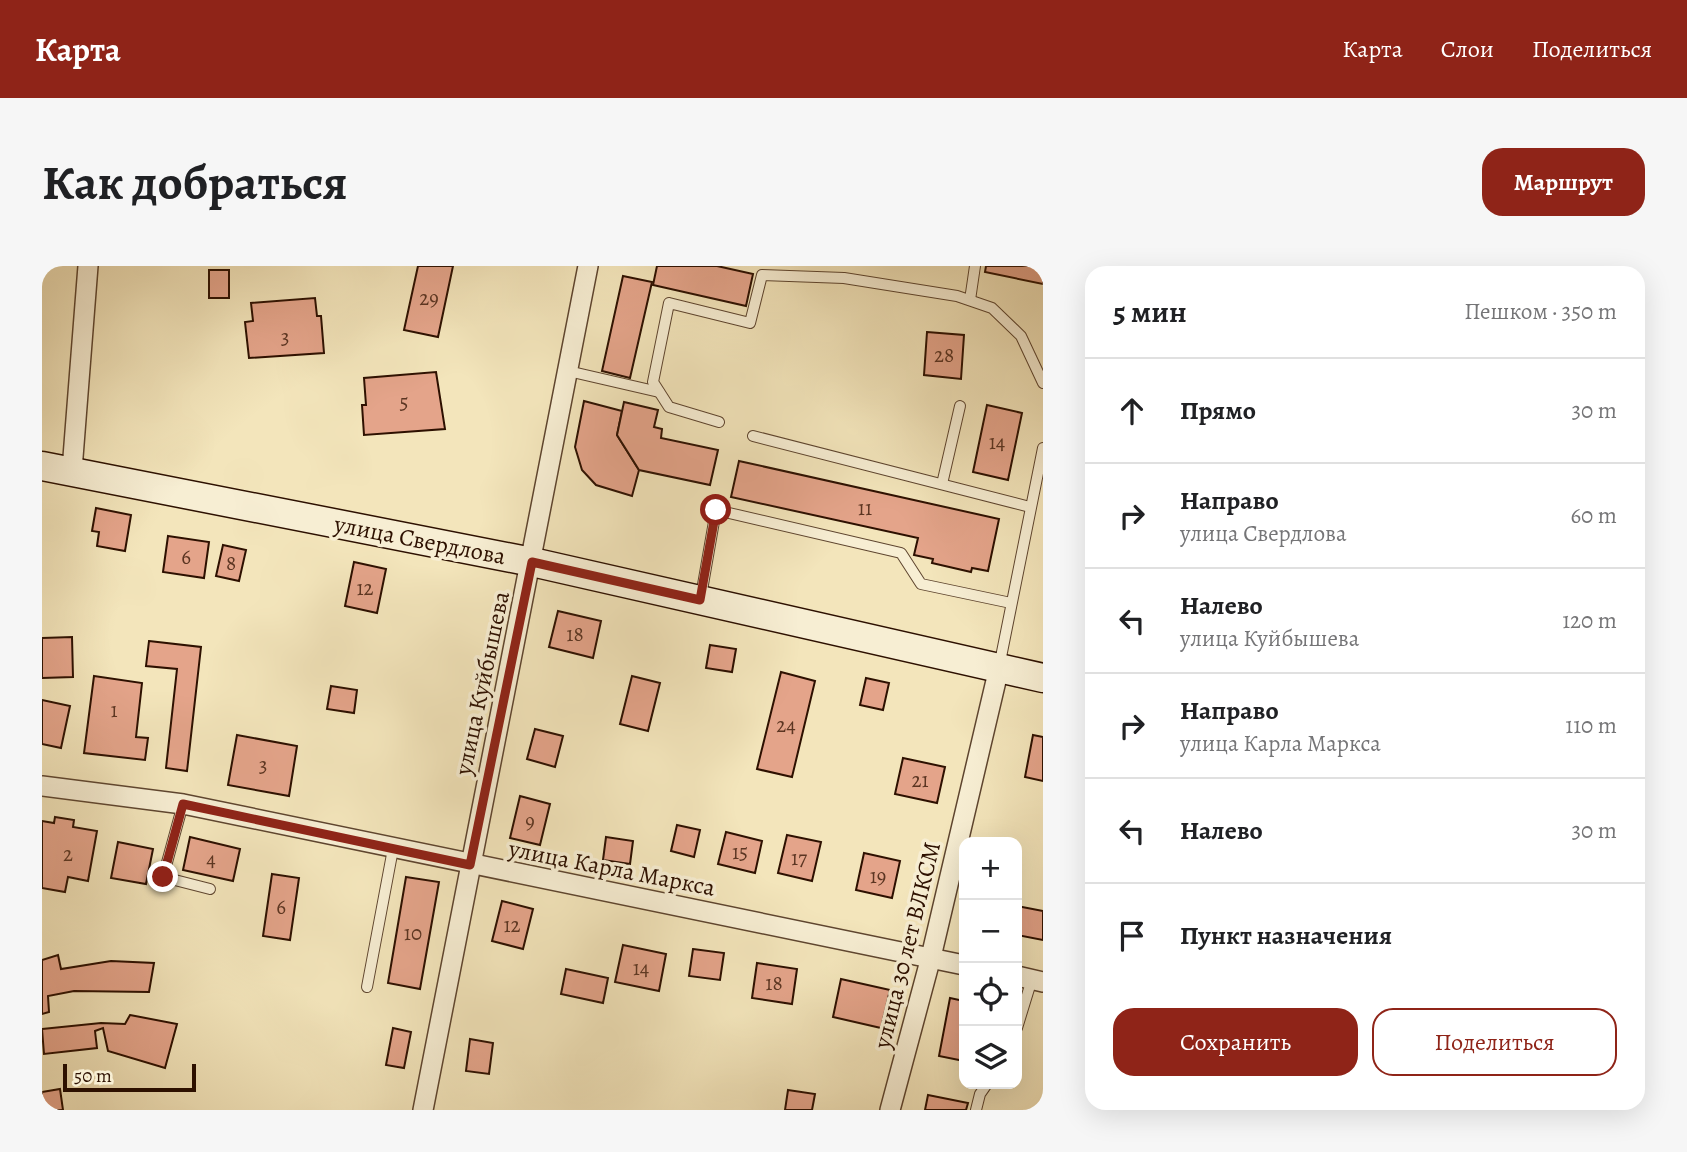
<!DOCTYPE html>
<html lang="ru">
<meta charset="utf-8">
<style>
body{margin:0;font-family:Alegreya,serif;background:#f6f6f6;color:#202124}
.controls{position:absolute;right:21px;bottom:21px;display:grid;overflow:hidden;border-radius:14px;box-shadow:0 7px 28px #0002}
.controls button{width:63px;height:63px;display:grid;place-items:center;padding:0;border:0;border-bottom:2px solid #e0e0e0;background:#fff;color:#202124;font:35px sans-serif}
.scale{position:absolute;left:21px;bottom:18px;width:133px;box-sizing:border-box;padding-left:7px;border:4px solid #2d1000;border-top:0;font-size:19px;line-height:24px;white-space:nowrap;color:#2d1000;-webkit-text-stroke:5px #f7eed3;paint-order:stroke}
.stop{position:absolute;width:21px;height:21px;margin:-16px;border:5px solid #8f2418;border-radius:50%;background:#fff}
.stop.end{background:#8f2418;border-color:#fff;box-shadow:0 2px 7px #0008}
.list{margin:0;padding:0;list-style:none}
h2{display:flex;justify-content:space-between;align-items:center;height:91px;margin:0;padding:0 28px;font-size:30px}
h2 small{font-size:23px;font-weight:400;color:#757577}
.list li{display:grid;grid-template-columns:46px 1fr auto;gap:21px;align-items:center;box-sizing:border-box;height:105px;padding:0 28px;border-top:2px solid #e0e0e0}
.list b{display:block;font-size:26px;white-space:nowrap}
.list p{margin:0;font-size:23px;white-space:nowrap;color:#757577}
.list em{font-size:23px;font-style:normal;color:#757577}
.actions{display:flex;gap:14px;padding:21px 28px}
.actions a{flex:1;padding:16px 0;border:2px solid #8f2418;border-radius:21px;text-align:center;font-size:24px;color:#8f2418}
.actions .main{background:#8f2418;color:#fff}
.icon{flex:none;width:38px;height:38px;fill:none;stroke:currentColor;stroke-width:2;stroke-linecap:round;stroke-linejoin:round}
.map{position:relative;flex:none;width:1001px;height:844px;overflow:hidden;border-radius:21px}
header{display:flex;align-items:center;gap:42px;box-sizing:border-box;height:98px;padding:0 35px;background:#8f2418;color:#fff}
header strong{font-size:33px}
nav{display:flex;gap:38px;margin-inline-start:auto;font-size:24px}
.intro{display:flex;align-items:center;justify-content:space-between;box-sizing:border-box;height:168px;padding:0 42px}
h1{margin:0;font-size:49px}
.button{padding:18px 32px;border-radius:21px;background:#8f2418;color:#fff;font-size:24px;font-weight:700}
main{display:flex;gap:42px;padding:0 42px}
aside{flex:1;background:#fff;border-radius:21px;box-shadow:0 7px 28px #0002}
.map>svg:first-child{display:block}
.building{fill:#e4a48a;stroke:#2d1000;stroke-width:2}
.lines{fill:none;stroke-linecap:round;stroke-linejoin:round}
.lane-casing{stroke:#5e452f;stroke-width:12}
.street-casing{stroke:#5e452f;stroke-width:22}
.secondary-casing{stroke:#2d1000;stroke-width:31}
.lane{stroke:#f7eed3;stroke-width:10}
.street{stroke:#f7eed3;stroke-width:19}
.secondary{stroke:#f7eed3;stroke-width:28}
.route{stroke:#8f2418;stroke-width:9}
.labels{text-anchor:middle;stroke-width:7;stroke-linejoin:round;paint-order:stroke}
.number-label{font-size:21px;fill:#5b3522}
.street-label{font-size:24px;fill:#2d1000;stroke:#f7eed3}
</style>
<header>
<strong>Карта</strong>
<nav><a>Карта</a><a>Слои</a><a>Поделиться</a></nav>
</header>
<div class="intro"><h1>Как добраться</h1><a class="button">Маршрут</a></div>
<main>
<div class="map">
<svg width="1001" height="844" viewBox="0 0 1001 844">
<rect width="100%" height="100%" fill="#f3e5bb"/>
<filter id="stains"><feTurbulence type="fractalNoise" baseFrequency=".00286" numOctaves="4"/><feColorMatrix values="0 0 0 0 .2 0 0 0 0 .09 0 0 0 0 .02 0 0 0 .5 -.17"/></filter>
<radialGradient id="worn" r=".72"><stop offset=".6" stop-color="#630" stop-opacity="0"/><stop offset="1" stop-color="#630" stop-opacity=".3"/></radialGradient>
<g class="building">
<path d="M 376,0 L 411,0 L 396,71 L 362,64 Z"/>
<path d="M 615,0 L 675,0 L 711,8 L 704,40 L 611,19 Z"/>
<path d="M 944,0 L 1001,0 L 1001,18 L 943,6 Z"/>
<rect x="167" y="4" width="20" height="28"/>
<path d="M 581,10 L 610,16 L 588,112 L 560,105 Z"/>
<path d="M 273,32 L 275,50 L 279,50 L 282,87 L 207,92 L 203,56 L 211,55 L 209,37 Z"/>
<path d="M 885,66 L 922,69 L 919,113 L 882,109 Z"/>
<path d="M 394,106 L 403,163 L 322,169 L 320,139 L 324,139 L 322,112 Z"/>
<path d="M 542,135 L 580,145 L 575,169 L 597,204 L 590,230 L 554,219 L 540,204 L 533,181 Z"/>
<path d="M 582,136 L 616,144 L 612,161 L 620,163 L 619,172 L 676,184 L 668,219 L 597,204 L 575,169 Z"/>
<path d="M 945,139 L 980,147 L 966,214 L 931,206 Z"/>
<path d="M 697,195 L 957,253 L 946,305 L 930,302 L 929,306 L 890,297 L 891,293 L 872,289 L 876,272 L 689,231 Z"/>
<path d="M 54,242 L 89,249 L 83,285 L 55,280 L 57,266 L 50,265 Z"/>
<path d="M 126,270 L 167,276 L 162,312 L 121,306 Z"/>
<path d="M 181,279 L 204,284 L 197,315 L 174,310 Z"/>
<path d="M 312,296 L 344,303 L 335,347 L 303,340 Z"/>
<path d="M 516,345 L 559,355 L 551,392 L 507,381 Z"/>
<path d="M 30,371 L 31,411 L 0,412 L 0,372 Z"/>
<path d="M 107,375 L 159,381 L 145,505 L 124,502 L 135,403 L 104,400 Z"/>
<path d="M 668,379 L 694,383 L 690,406 L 664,402 Z"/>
<path d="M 739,406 L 773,415 L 750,511 L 715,503 Z"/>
<path d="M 52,410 L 100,417 L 94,471 L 106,472 L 103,494 L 42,487 Z"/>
<path d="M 590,410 L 618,417 L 606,465 L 578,458 Z"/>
<path d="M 824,412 L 847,417 L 841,444 L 818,439 Z"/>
<path d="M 289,420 L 315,424 L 312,447 L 285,443 Z"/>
<path d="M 0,434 L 28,440 L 19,482 L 0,478 Z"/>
<path d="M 493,463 L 521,470 L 513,501 L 485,493 Z"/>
<path d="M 195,469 L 255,480 L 247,530 L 186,519 Z"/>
<path d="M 991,469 L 1001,471 L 1001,515 L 983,511 Z"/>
<path d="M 861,492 L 903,501 L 895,537 L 853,528 Z"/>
<path d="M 478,530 L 508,538 L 498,579 L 468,572 Z"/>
<path d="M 13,551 L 32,554 L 31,561 L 55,565 L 46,615 L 26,611 L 23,626 L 0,622 L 0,555 L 12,557 Z"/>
<path d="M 635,559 L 658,564 L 652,591 L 629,585 Z"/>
<path d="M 684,566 L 720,575 L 713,607 L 676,598 Z"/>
<path d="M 745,569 L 779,576 L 770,615 L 736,607 Z"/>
<path d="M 148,571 L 198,583 L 191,615 L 141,604 Z"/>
<path d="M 564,571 L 591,575 L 588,598 L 561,594 Z"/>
<path d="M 76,576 L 111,583 L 104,618 L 69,612 Z"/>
<path d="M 822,587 L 858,595 L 850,632 L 814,624 Z"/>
<path d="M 230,608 L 257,612 L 248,674 L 221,670 Z"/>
<path d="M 364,611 L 397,616 L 378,723 L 346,717 Z"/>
<path d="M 460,635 L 491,643 L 481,683 L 450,675 Z"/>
<path d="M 975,640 L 1001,645 L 1001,674 L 975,669 Z"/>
<path d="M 581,679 L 624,688 L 617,725 L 573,716 Z"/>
<path d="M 651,683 L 682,687 L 678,714 L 647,710 Z"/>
<path d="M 16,689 L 19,703 L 69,695 L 112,697 L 107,726 L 32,725 L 6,730 L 7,746 L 0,748 L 0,694 Z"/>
<path d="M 715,697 L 755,703 L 750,738 L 710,732 Z"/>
<path d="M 524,703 L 566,712 L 561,737 L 519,728 Z"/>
<path d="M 799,713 L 848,724 L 839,762 L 791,751 Z"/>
<path d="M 908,732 L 922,735 L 922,795 L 897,790 Z"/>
<path d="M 88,749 L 135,758 L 123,802 L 66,785 L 61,762 L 53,765 L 55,782 L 2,788 L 0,763 L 59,757 L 83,758 Z"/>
<path d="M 351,762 L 369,766 L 362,802 L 344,799 Z"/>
<path d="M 428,773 L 451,777 L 447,808 L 424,805 Z"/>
<path d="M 18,823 L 21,844 L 0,844 L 0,826 Z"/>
<path d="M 746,824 L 773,828 L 770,844 L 743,844 Z"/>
<path d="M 886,829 L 926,837 L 924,844 L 883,844 Z"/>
</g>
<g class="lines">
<g class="lane-casing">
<g id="lane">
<path d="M 928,34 L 933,0"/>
<path d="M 526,105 L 617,126"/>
<path d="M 677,156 L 627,141 L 611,116 L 627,37 L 708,57 L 720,9 L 802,12 L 915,30 L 950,42 L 979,70 L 1001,117"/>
<path d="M 711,170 L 988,241"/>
<path d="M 900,218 L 918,140"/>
<path d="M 659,330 L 674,244 L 859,287 L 879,318 L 969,337"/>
<path d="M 957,401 L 1001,182"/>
<path d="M 141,538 L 121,611 L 168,623"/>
<path d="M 325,721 L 351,583"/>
<path d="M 975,762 L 990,713"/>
<path d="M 934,844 L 938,828 L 945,818"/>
</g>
</g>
<g class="street-casing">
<g id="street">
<path d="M 30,204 L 46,0"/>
<path d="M 0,520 L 141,538 L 922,699"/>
<path d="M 975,710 L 1001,716"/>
<path d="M 381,844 L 546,0"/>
<path d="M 848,844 L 889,691 L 957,402"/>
</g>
</g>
<g class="secondary-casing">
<path id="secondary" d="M 0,200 L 490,296 L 1001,412"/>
</g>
<use href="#lane" class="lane"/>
<use href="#street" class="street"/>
<use href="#secondary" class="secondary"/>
</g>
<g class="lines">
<path class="route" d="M 121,611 L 141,538 L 428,599 L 490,296 L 658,334 L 674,244"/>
</g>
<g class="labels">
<g class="number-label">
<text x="387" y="39">29</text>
<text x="243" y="78">3</text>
<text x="902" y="96">28</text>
<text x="362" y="143">5</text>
<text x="955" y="183">14</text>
<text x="823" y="249">11</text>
<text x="144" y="298">6</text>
<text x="189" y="304">8</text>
<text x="323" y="329">12</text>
<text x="533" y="375">18</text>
<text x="72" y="451">1</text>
<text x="744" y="466">24</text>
<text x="221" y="506">3</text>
<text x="878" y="521">21</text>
<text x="488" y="562">9</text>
<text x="698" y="593">15</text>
<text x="26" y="595">2</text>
<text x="757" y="599">17</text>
<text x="169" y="600">4</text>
<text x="836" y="617">19</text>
<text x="239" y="648">6</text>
<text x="470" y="666">12</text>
<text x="371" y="674">10</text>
<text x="599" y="709">14</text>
<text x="732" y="724">18</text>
</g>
<g class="street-label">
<text transform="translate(378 274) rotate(11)" y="8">улица Свердлова</text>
<text transform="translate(440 417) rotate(-78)" y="8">улица Куйбышева</text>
<text transform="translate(570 602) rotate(11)" y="8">улица Карла Маркса</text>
<text transform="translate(865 679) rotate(-76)" y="8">улица 30 лет ВЛКСМ</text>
</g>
</g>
<rect width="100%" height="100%" filter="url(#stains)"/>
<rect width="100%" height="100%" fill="url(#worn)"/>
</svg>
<div class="controls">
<button>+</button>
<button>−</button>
<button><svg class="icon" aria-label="locate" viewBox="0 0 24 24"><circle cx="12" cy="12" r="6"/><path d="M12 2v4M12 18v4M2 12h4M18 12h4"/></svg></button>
<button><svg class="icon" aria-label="layers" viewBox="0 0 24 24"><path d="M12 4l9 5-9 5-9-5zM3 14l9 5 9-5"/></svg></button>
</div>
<div class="scale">50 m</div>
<div class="stop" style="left:674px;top:244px"></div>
<div class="stop end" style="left:121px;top:611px"></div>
</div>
<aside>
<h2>5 мин<small>Пешком · 350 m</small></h2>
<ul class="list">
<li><svg class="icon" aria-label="ahead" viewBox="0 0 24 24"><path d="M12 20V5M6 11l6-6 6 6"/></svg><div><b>Прямо</b></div><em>30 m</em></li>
<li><svg class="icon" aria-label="right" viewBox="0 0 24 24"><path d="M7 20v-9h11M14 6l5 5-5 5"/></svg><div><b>Направо</b><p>улица Свердлова</p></div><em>60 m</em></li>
<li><svg class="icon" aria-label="left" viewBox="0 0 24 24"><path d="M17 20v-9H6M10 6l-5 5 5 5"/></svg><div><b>Налево</b><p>улица Куйбышева</p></div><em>120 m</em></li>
<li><svg class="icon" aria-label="right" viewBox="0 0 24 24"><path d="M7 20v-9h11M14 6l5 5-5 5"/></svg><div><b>Направо</b><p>улица Карла Маркса</p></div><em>110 m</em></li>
<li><svg class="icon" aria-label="left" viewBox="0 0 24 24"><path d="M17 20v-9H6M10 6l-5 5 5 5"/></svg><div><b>Налево</b></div><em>30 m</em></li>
<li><svg class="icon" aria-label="arrive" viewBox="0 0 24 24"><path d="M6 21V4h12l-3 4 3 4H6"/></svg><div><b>Пункт назначения</b></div></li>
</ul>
<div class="actions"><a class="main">Сохранить</a><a>Поделиться</a></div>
</aside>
</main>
